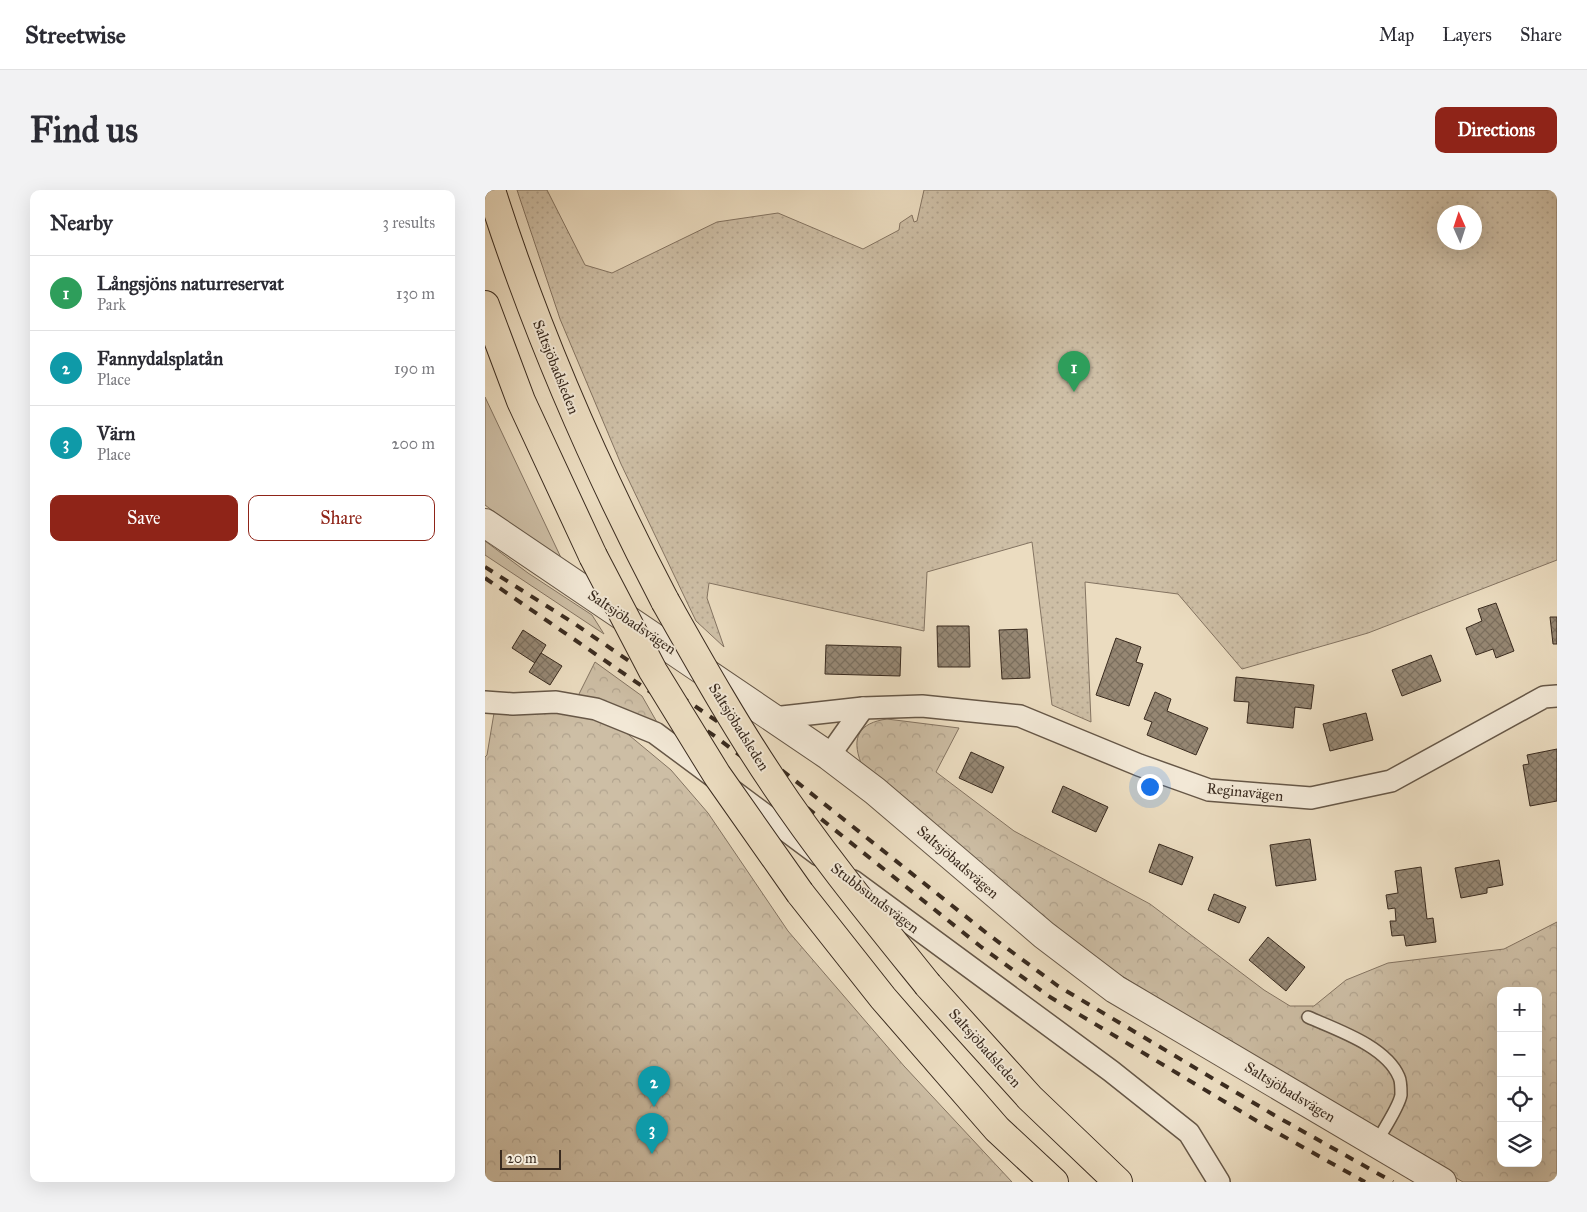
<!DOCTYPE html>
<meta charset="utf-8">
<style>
body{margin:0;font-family:"IM FELL Great Primer",serif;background:#f2f2f3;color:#2b2b33}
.controls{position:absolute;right:15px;bottom:15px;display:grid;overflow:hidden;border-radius:10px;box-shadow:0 5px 20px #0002}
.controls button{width:45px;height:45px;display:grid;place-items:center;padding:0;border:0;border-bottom:1px solid #e1e1e2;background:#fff;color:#2b2b33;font:25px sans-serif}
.compass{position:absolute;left:952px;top:15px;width:45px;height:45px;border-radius:50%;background:#fff;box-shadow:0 5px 20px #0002;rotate:357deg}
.scale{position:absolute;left:15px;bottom:12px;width:61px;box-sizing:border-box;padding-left:5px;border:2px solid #3a2b1f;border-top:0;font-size:14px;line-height:18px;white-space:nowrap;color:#3a2b1f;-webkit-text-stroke:4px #f2e8d6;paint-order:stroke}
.you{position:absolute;left:664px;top:596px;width:18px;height:18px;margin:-12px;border:4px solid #fff;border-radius:50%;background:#1a73e8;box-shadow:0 0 0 8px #1a73e833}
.badge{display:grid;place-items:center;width:32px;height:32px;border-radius:50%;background:#8f2418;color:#fff;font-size:16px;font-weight:700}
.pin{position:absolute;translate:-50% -41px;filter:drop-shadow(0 1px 2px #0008)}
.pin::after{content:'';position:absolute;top:26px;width:18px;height:15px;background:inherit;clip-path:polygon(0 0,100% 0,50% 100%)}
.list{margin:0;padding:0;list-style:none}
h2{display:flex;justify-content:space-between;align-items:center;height:65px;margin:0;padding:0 20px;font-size:21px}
h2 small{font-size:16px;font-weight:400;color:#7c7c81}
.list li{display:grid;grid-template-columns:32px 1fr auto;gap:15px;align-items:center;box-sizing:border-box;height:75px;padding:0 20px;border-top:1px solid #e1e1e2}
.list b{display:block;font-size:19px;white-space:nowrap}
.list p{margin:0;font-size:16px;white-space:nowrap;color:#7c7c81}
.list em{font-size:16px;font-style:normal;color:#7c7c81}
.actions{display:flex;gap:10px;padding:15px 20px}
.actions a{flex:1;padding:11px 0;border:1px solid #8f2418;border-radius:10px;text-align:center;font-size:18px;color:#8f2418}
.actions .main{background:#8f2418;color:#fff}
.icon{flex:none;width:28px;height:28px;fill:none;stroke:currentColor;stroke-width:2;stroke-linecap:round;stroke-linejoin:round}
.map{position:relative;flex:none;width:1072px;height:992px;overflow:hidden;border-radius:10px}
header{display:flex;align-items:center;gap:30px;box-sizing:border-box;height:70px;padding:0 25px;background:#fff;border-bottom:1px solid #e1e1e2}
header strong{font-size:24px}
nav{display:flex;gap:28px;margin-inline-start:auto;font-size:18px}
.intro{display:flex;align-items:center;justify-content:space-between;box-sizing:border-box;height:120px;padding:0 30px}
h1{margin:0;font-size:35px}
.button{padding:12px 22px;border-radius:10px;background:#8f2418;color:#fff;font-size:18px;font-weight:700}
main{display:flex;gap:30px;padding:0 30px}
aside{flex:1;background:#fff;border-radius:10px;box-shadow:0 5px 20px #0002}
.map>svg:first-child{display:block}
.grass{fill:#cdbea5;stroke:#847462}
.forest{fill:url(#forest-crowns);stroke:#847462;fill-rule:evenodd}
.park{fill:url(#park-dots);stroke:#847462;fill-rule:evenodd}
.building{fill:url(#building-cross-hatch);stroke:#3a2b1f}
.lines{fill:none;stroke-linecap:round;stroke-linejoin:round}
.service-casing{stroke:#665747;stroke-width:14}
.minor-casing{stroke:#665747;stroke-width:24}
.tertiary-casing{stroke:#665747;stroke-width:30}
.motorway-casing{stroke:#3a2b1f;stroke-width:30}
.service{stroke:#f2e8d6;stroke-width:11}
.minor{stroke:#f2e8d6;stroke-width:21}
.tertiary{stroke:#f2e8d6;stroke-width:28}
.motorway{stroke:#ebdcc0;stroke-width:28}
.rail{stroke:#3a2b1f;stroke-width:4;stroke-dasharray:9 9;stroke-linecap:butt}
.motorway-bridge-casing{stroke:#3a2b1f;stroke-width:30;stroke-linecap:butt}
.motorway-bridge{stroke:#ebdcc0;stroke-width:28}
.labels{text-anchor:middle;stroke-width:4;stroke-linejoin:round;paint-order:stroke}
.street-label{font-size:15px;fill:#3a2b1f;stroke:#f2e8d6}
</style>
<header>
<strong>Streetwise</strong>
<nav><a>Map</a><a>Layers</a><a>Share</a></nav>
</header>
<div class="intro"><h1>Find us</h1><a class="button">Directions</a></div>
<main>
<aside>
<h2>Nearby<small>3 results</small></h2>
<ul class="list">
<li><span class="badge" style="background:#2e9e5b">1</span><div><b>Långsjöns naturreservat</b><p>Park</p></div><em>130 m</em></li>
<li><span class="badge" style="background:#0f9aa8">2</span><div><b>Fannydalsplatån</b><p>Place</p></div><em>190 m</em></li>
<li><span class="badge" style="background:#0f9aa8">3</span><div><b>Värn</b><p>Place</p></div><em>200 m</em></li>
</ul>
<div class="actions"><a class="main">Save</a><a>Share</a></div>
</aside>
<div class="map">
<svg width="1072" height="992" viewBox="0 0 1072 992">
<defs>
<pattern id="forest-crowns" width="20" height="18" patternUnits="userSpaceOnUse" patternTransform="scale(1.25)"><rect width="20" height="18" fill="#cdbea5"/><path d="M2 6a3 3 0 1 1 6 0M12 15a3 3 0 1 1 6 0" fill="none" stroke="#b1a38e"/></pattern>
<pattern id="park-dots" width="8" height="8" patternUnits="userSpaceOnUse" patternTransform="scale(1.25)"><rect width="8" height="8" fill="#cdbea5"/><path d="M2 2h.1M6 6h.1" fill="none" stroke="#b1a38e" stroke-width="1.8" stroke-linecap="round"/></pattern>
<pattern id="building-cross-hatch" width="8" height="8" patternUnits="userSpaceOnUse" patternTransform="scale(1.25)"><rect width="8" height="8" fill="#968773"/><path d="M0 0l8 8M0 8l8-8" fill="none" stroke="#7b6f5e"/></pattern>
</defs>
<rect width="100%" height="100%" fill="#ebdcc0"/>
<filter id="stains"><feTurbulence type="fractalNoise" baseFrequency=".004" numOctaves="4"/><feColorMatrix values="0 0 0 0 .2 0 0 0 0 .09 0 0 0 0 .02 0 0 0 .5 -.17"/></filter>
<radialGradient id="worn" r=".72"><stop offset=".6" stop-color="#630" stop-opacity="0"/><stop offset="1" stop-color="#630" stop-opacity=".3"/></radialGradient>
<g class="grass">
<path d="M 0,207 L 79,374 L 0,315 Z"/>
<path d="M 0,351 L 43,383 L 107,425 L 119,444 L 0,365 Z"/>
</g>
<g class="forest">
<path d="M 110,472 L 157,506 L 173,534 L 93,506 Z"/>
<path d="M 10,517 L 77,517 L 133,536 L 186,580 L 223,623 L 303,741 L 419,876 L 527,992 L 0,992 L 0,567 L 2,565 Z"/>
<path d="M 402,529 L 474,538 L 451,582 L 529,641 L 665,714 L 779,800 L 805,816 L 829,816 L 861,790 L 903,773 L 1019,759 L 1072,732 L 1072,992 L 978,992 L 692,821 L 596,760 L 376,573 C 366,547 374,533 402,529 ZM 1016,801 L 1053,801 L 1053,973 L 1016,973 Z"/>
</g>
<path class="park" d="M 32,0 L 62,0 L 100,75 L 127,83 L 232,32 L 293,23 L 378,59 L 414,40 L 415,33 L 427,25 L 429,32 L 432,31 L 439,0 L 1072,0 L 1072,370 L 883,443 L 757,479 L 693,404 L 600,392 L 606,532 L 567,515 L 547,352 L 442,382 L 439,441 L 224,393 L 222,408 L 239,457 L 211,431 L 136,274 L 75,129 ZM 959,22 L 989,22 L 989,52 L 959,52 Z"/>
<g class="building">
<path d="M 1011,413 L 1029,461 L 1011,468 L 1008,459 L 991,465 L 981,438 L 997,431 L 993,419 Z"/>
<path d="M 1065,427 L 1072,427 L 1072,454 L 1068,454 Z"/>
<path d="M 452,436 L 484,436 L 485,477 L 453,477 Z"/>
<path d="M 542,439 L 545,488 L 517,489 L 514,440 Z"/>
<path d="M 38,440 L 61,455 L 50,473 L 27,458 Z"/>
<path d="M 631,448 L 656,457 L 651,472 L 658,474 L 644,516 L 611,505 Z"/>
<path d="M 341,455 L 416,457 L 415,486 L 340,484 Z"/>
<path d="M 56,463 L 77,476 L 65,495 L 44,482 Z"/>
<path d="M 946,465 L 956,491 L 917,506 L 907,480 Z"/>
<path d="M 751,487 L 829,495 L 826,519 L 810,517 L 808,538 L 762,533 L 764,512 L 749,511 Z"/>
<path d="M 670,502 L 686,509 L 682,521 L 723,538 L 711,565 L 662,545 L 667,532 L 659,529 Z"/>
<path d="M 881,523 L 888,550 L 845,561 L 838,534 Z"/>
<path d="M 1072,559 L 1072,611 L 1045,616 L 1038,575 L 1044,574 L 1042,565 Z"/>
<path d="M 486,562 L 519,577 L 507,603 L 474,588 Z"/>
<path d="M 578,596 L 623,617 L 611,642 L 567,622 Z"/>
<path d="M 825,649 L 831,690 L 791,696 L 785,655 Z"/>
<path d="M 674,654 L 708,667 L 697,695 L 664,682 Z"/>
<path d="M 1014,670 L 1018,695 L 1002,698 L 1002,703 L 976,708 L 970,678 Z"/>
<path d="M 936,677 L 942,729 L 948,728 L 951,752 L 921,756 L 919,745 L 907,746 L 905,731 L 911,731 L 910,718 L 903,719 L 901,705 L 913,703 L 910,681 Z"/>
<path d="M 729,704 L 761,717 L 754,733 L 723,720 Z"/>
<path d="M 783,747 L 820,777 L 801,801 L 764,770 Z"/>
</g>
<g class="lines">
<g class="service-casing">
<path id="service" d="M 823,827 C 852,840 901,856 914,887 C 916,891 916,900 916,905 C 914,917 897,942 891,953"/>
</g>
<g class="minor-casing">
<g id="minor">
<path d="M 0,512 L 28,514 L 71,512 L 111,519 L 170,543 L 334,665"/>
<path d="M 288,528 L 378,518 L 437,516 L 535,526 L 654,575 L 724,600 L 826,608 L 906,591 L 1059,507 L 1072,506"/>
<path d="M 344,566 L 378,518"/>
<path d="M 368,691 L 626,881 L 704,943 L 734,992"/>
</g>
</g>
<g class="tertiary-casing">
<path id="tertiary" d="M 0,333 L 344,566 L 390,601 L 559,745 L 630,799 L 957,992"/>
</g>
<g class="motorway-casing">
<g id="motorway">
<path d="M 6,0 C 51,142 111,279 180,411"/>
<path d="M 0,115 L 36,211 L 108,366"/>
<path d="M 315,703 L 398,808 L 512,939 L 569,992"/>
<path d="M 443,795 L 545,908 L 633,992"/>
</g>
</g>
<use href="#service" class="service"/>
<use href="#minor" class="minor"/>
<use href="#tertiary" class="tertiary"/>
<use href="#motorway" class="motorway"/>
<g class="rail">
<path d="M 0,377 L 87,432 L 239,536 L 303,585 L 504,745 L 573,796 L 789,925 L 908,992"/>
<path d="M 0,388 L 231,547 L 295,596 L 495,756 L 565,807 L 782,937 L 880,992"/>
</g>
<g class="motorway-bridge-casing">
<g id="motorway-bridge">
<path d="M 108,366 L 168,481 L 232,585 L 315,703"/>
<path d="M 180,411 C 214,471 248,532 287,590 C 334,661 389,728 443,795"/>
</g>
</g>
<use href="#motorway-bridge" class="motorway-bridge"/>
</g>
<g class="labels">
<g class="street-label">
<text transform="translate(71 177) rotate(68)" y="5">Saltsjöbadsleden</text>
<text transform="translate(147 432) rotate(34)" y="5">Saltsjöbadsvägen</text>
<text transform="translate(254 537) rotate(58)" y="5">Saltsjöbadsleden</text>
<text transform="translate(760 602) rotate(6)" y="5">Reginavägen</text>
<text transform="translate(473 672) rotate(41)" y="5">Saltsjöbadsvägen</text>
<text transform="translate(390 708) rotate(37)" y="5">Stubbsundsvägen</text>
<text transform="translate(500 858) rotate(48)" y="5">Saltsjöbadsleden</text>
<text transform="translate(805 902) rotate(31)" y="5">Saltsjöbadsvägen</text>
</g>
</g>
<rect width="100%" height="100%" filter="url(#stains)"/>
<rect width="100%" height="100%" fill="url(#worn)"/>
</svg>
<div class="controls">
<button>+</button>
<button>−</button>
<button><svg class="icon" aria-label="locate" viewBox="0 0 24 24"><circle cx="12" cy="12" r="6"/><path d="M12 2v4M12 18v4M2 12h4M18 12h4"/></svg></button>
<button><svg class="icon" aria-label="layers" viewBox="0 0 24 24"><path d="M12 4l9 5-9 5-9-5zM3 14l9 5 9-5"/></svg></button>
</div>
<svg class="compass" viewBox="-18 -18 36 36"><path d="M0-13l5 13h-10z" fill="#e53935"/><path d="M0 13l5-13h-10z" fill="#7c7c81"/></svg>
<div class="scale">20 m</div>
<div class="you"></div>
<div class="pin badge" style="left:589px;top:202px;background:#2e9e5b">1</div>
<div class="pin badge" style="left:169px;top:917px;background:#0f9aa8">2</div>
<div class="pin badge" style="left:167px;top:964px;background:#0f9aa8">3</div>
</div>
</main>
